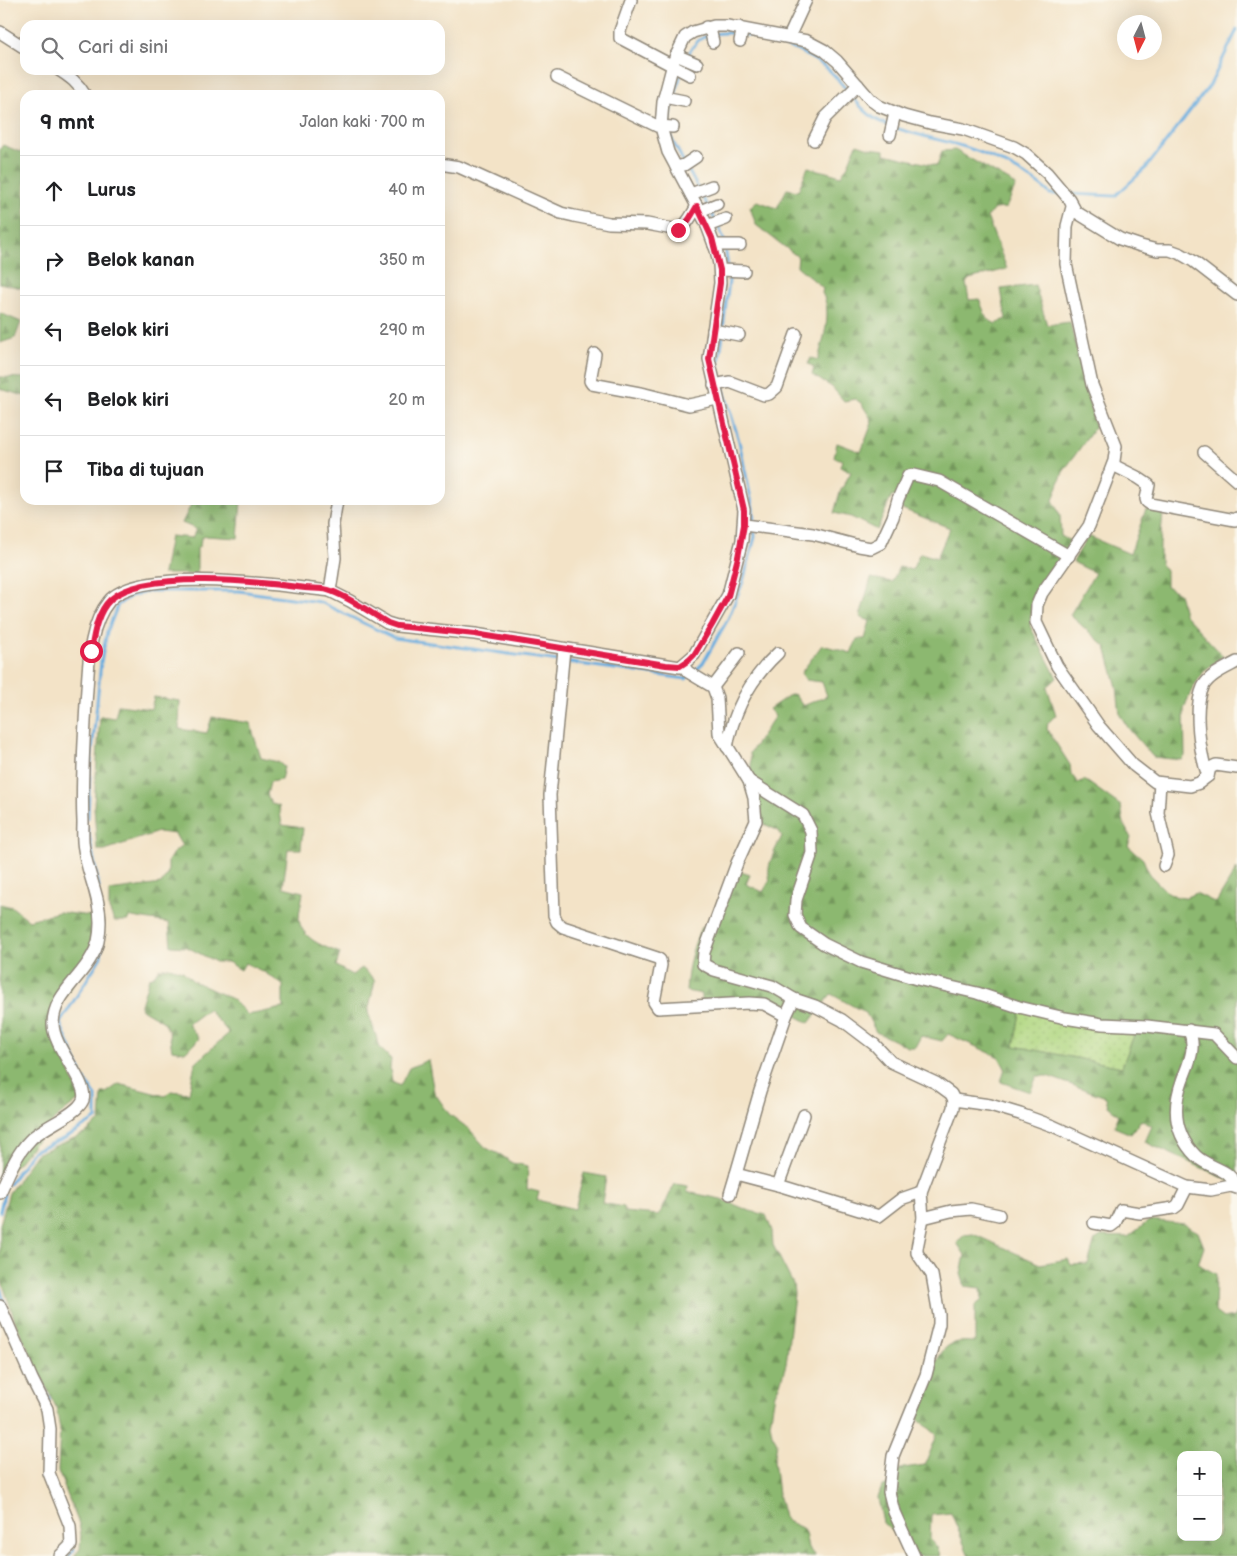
<!DOCTYPE html>
<html lang="id">
<meta charset="utf-8">
<style>
body{margin:0;font-family:"Balsamiq Sans",sans-serif;background:#f2f2f2;color:#202124}
.controls{position:absolute;right:15px;bottom:15px;display:grid;overflow:hidden;border-radius:10px;box-shadow:0 5px 20px #0002}
.controls button{width:45px;height:45px;display:grid;place-items:center;padding:0;border:0;border-bottom:1px solid #e0e0e0;background:#fff;color:#202124;font:25px sans-serif}
.compass{position:absolute;left:1117px;top:15px;width:45px;height:45px;border-radius:50%;background:#fff;box-shadow:0 5px 20px #0002;rotate:186deg}
.stop{position:absolute;width:15px;height:15px;margin:-11px;border:4px solid #e11d48;border-radius:50%;background:#fff}
.stop.end{background:#e11d48;border-color:#fff;box-shadow:0 1px 5px #0008}
.list{margin:0;padding:0;list-style:none}
h2{display:flex;justify-content:space-between;align-items:center;height:65px;margin:0;padding:0 20px;font-size:21px}
h2 small{font-size:16px;font-weight:400;color:#757577}
.list li{display:grid;grid-template-columns:32px 1fr auto;gap:15px;align-items:center;box-sizing:border-box;height:70px;padding:0 20px;border-top:1px solid #e0e0e0}
.list b{display:block;font-size:19px;white-space:nowrap}
.list em{font-size:16px;font-style:normal;color:#757577}
.icon{flex:none;width:28px;height:28px;fill:none;stroke:currentColor;stroke-width:2;stroke-linecap:round;stroke-linejoin:round}
.map{position:relative;flex:none;width:1237px;height:1556px;overflow:hidden}
.search{position:absolute;background:#fff;box-shadow:0 5px 20px #0002;left:20px;top:20px;width:425px;height:55px;display:flex;align-items:center;gap:12px;box-sizing:border-box;padding:0 18px;border-radius:15px;color:#757577;font-size:19px}
.panel{position:absolute;background:#fff;box-shadow:0 5px 20px #0002;left:20px;top:90px;width:425px;height:415px;border-radius:15px}
.map>svg:first-child{display:block}
.grass{fill:url(#grass-dots);stroke:#6e8156}
.forest{fill:url(#forest-firs);stroke:#5c724d;fill-rule:evenodd}
.lines{fill:none;stroke-linecap:round;stroke-linejoin:round}
.stream{stroke:#68acde;stroke-width:3}
.minor-casing{stroke:#8f8779;stroke-width:14}
.minor{stroke:#fff;stroke-width:11}
.route{stroke:#e11d48;stroke-width:6}
</style>
<div class="map">
<svg width="1237" height="1556" viewBox="0 0 1237 1556">
<defs>
<pattern id="grass-dots" width="8" height="8" patternUnits="userSpaceOnUse" patternTransform="scale(1.25)"><rect width="8" height="8" fill="#b0d781"/><path d="M2 2h.1M6 6h.1" fill="none" stroke="#98b970" stroke-width="1.8" stroke-linecap="round"/></pattern>
<pattern id="forest-firs" width="22" height="20" patternUnits="userSpaceOnUse" patternTransform="scale(1.25)"><rect width="22" height="20" fill="#8cb86f"/><path d="M5 1l3.5 6h-7zM16 11l3.5 6h-7z" fill="#73965b"/></pattern>
</defs>
<rect width="100%" height="100%" fill="#fbf7ec"/>
<filter id="ink" filterUnits="userSpaceOnUse"><feTurbulence type="fractalNoise" baseFrequency=".02" numOctaves="2"/><feDisplacementMap in="SourceGraphic" scale="10" xChannelSelector="R" yChannelSelector="G"/><feConvolveMatrix kernelMatrix="1 2 1 2 8 2 1 2 1" color-interpolation-filters="sRGB"/></filter>
<filter id="wash" filterUnits="userSpaceOnUse"><feTurbulence type="fractalNoise" baseFrequency=".0096" numOctaves="4" result="noise"/><feDisplacementMap in="SourceGraphic" scale="20" xChannelSelector="R" yChannelSelector="G"/><feGaussianBlur stdDeviation="1.12" result="paint"/><feColorMatrix in="noise" values="0 0 0 0 0 0 0 0 0 0 0 0 0 0 0 0 0 1.4 0 .05"/><feComposite in="paint" operator="in"/></filter>
<g filter="url(#wash)">
<rect width="100%" height="100%" fill="#f3e3c7"/>
<path class="grass" d="M 1021,1007 L 1138,1024 L 1122,1067 L 1014,1046 Z"/>
<g class="forest">
<path d="M 857,144 L 869,148 L 885,150 L 885,154 L 937,166 L 942,151 L 955,150 L 1016,185 L 1006,208 L 994,209 L 987,217 L 1007,269 L 969,279 L 966,283 L 969,300 L 979,299 L 987,319 L 996,324 L 1006,319 L 1001,289 L 1035,285 L 1047,325 L 1070,322 L 1095,427 L 1063,472 L 1053,500 L 1060,516 L 1061,536 L 1072,542 L 1048,573 L 1047,592 L 1034,596 L 1032,599 L 1030,626 L 1057,678 L 1047,687 L 1056,715 L 1048,723 L 1047,729 L 1070,765 L 1071,774 L 1078,783 L 1084,780 L 1089,783 L 1121,806 L 1124,825 L 1131,838 L 1128,846 L 1143,859 L 1149,874 L 1166,891 L 1177,897 L 1184,898 L 1196,893 L 1216,903 L 1237,868 L 1237,1188 L 1226,1179 L 1145,1142 L 1152,1126 L 1141,1120 L 1131,1134 L 1114,1127 L 1119,1115 L 1108,1106 L 1106,1097 L 1047,1076 L 1037,1076 L 1030,1092 L 1001,1082 L 1005,1068 L 999,1057 L 948,1034 L 942,1041 L 921,1036 L 915,1047 L 908,1047 L 876,1032 L 866,1013 L 831,994 L 809,1023 L 781,1008 L 743,999 L 702,1001 L 702,994 L 686,991 C 688,966 691,951 701,927 L 708,928 L 732,869 L 750,875 L 746,884 L 763,892 L 770,880 C 765,866 776,849 782,836 L 779,831 L 760,822 L 752,778 L 750,753 L 775,716 L 769,709 L 788,696 L 794,694 L 803,706 L 827,696 L 822,682 L 806,680 L 801,673 L 822,645 L 851,653 L 857,639 L 865,639 L 870,621 L 860,617 L 871,578 L 892,582 L 899,567 L 912,570 L 920,553 L 937,558 L 950,528 L 900,508 L 905,500 L 892,495 L 877,530 L 851,517 L 834,513 L 840,492 L 851,472 L 840,467 L 842,460 L 834,457 L 837,443 L 861,452 L 872,423 L 870,417 L 861,403 L 855,399 L 844,401 L 832,387 L 812,375 L 814,367 L 808,364 L 811,358 L 818,360 C 823,340 833,312 822,293 L 823,288 L 797,266 L 798,257 L 756,225 L 750,207 L 757,201 L 777,208 L 787,189 L 798,191 L 808,167 L 841,176 L 848,165 ZM 1021,1007 L 1138,1025 L 1122,1067 L 1014,1046 Z"/>
<path d="M 3,145 L 20,152 L 25,146 L 25,276 L 21,288 L 0,283 L 0,149 Z"/>
<path d="M 0,313 L 21,322 L 15,338 L 0,343 Z"/>
<path d="M 0,377 L 25,378 L 25,396 L 0,389 Z"/>
<path d="M 187,500 L 241,501 L 238,538 L 206,536 L 201,538 L 200,546 L 197,548 L 197,574 L 163,574 L 170,536 L 192,538 L 196,529 L 182,523 L 191,505 Z"/>
<path d="M 1146,509 L 1163,513 L 1160,544 L 1160,563 L 1166,571 L 1166,586 L 1179,593 L 1184,614 L 1223,656 L 1205,670 L 1194,686 L 1187,701 L 1184,709 L 1185,756 L 1182,760 L 1153,757 L 1129,729 L 1120,715 L 1117,687 L 1106,647 L 1070,615 L 1095,573 L 1073,562 L 1088,536 L 1130,554 Z"/>
<path d="M 154,697 L 180,701 L 179,729 L 207,733 L 212,717 L 250,723 L 261,758 L 278,762 L 284,767 L 281,780 L 270,782 L 267,795 L 272,804 L 279,806 L 282,825 L 303,828 L 301,849 L 288,849 L 283,887 L 303,892 C 302,901 299,910 299,919 C 301,939 325,947 340,953 L 336,966 L 352,975 L 362,968 L 375,980 L 368,1012 L 380,1048 L 391,1059 L 390,1069 L 392,1082 L 400,1086 L 409,1068 L 428,1060 L 434,1092 L 449,1114 L 469,1129 L 486,1148 L 501,1155 L 512,1163 L 528,1166 L 527,1189 L 539,1192 L 537,1200 L 575,1209 L 584,1173 L 606,1177 L 602,1203 L 624,1207 L 624,1212 L 658,1215 C 666,1206 668,1195 675,1184 L 688,1186 L 687,1192 L 721,1199 L 750,1211 L 766,1215 L 772,1231 L 773,1245 L 793,1284 L 794,1294 L 786,1364 L 780,1384 L 775,1393 L 770,1423 L 772,1434 L 777,1443 L 774,1460 L 778,1494 L 784,1517 L 787,1521 L 802,1528 L 805,1533 L 808,1548 L 815,1556 L 74,1556 L 80,1549 L 81,1535 L 79,1524 L 58,1471 L 60,1429 L 56,1407 L 15,1321 L 0,1275 L 0,1225 L 9,1193 L 36,1154 L 84,1134 L 100,1121 L 102,1093 L 106,1093 L 119,1084 L 165,1096 L 171,1091 L 189,1093 L 195,1063 L 229,1033 L 208,1009 L 188,1024 L 199,1039 L 185,1052 L 172,1050 L 169,1032 L 164,1022 L 140,1008 L 149,978 L 153,977 L 158,969 L 169,967 L 183,971 L 193,981 L 232,999 L 248,1015 L 283,1008 L 283,985 L 264,972 L 245,963 L 241,970 L 228,962 L 216,962 L 187,947 L 171,946 L 169,923 L 132,917 L 128,921 L 114,921 L 109,909 L 109,891 L 161,884 L 168,873 L 168,861 L 173,853 L 182,846 L 175,834 L 158,832 L 105,850 L 97,850 L 94,806 L 100,716 L 115,718 L 118,705 L 151,709 Z"/>
<path d="M 0,904 L 12,907 L 29,920 L 59,912 L 91,916 L 94,918 C 102,944 63,998 49,1022 L 80,1097 L 79,1100 L 55,1119 L 0,1184 Z"/>
<path d="M 1150,1220 L 1184,1224 L 1198,1232 L 1204,1247 L 1198,1264 L 1216,1274 L 1215,1312 L 1223,1318 L 1235,1317 L 1237,1312 L 1237,1556 L 969,1556 L 951,1513 L 931,1515 L 930,1539 L 937,1547 L 940,1556 L 911,1556 L 902,1541 L 883,1523 L 878,1498 L 882,1486 L 895,1485 L 895,1473 L 903,1468 L 925,1465 L 937,1435 L 916,1417 C 922,1401 935,1354 948,1346 C 957,1340 966,1342 975,1342 L 975,1306 L 982,1300 L 981,1288 L 965,1286 L 961,1274 L 965,1255 L 957,1243 L 964,1235 L 973,1234 L 1040,1264 L 1068,1259 L 1071,1265 L 1088,1264 L 1095,1240 L 1101,1236 L 1128,1237 ZM 1181,1455 L 1218,1455 L 1218,1537 L 1181,1537 Z"/>
</g>
<g class="lines">
<g class="stream">
<path d="M 675,96 C 680,79 686,45 704,37 C 736,23 807,49 831,72 C 849,90 861,114 885,124 C 911,135 941,139 968,148 C 987,154 1006,164 1023,174 C 1033,180 1042,185 1050,194 L 1062,194"/>
<path d="M 670,123 L 673,102"/>
<path d="M 671,129 L 671,138 L 715,220"/>
<path d="M 1071,194 L 1115,196 L 1146,168 L 1210,85 L 1237,30"/>
<path d="M 718,225 L 724,240 L 728,267"/>
<path d="M 723,329 L 730,273"/>
<path d="M 722,381 L 718,370 L 723,335"/>
<path d="M 565,662 L 686,679 L 689,676"/>
<path d="M 694,672 L 703,663 L 728,619 L 743,582 L 755,537 L 753,508 L 739,441 L 723,387"/>
<path d="M 88,818 L 90,772 L 101,662 L 107,632 L 118,605 L 131,596 L 150,591 L 239,591 L 320,602 L 394,638 L 559,661"/>
<path d="M 88,829 L 99,887"/>
<path d="M 81,1072 L 60,1023 L 101,957 L 102,945"/>
<path d="M 9,1184 L 33,1151 L 65,1138 L 96,1119 L 96,1096 L 85,1080"/>
<path d="M 0,1212 L 4,1194"/>
<path d="M 0,1288 L 6,1307"/>
<path d="M 29,1358 L 49,1400"/>
<path d="M 69,1556 L 74,1550"/>
</g>
</g>
</g>
<g filter="url(#ink)">
<g class="lines">
<g class="minor-casing">
<g id="minor">
<path d="M 631,0 L 620,31 L 620,38 L 690,75"/>
<path d="M 706,27 L 711,33 L 713,42"/>
<path d="M 739,27 L 742,32 L 740,41"/>
<path d="M 0,32 L 25,48"/>
<path d="M 789,37 L 806,0"/>
<path d="M 676,55 L 697,64"/>
<path d="M 59,70 C 70,77 78,83 85,95"/>
<path d="M 557,77 L 657,126 L 673,127"/>
<path d="M 664,97 L 684,101"/>
<path d="M 890,135 L 895,113"/>
<path d="M 814,140 L 825,118 L 858,85"/>
<path d="M 440,164 L 459,167 L 561,213 L 574,216 L 609,223 L 647,224 L 678,230 C 687,226 692,214 697,206"/>
<path d="M 676,167 L 684,165 L 696,157"/>
<path d="M 691,194 L 712,186"/>
<path d="M 1072,207 L 1067,226 L 1066,264 L 1092,385 L 1116,446 L 1114,461 L 1089,526 L 1042,593 L 1037,605 L 1036,622 L 1057,666 L 1099,726 L 1133,765 L 1155,782 L 1190,786 L 1199,783 L 1208,776 L 1210,768 L 1216,765 L 1237,768"/>
<path d="M 700,211 L 717,204"/>
<path d="M 707,226 L 726,219"/>
<path d="M 714,245 L 740,245"/>
<path d="M 720,270 L 744,271"/>
<path d="M 713,330 L 739,335"/>
<path d="M 595,354 L 590,381 L 592,384 L 645,394 L 689,405 L 717,399"/>
<path d="M 714,385 L 730,382 L 764,395 L 769,394 L 777,387 L 796,334"/>
<path d="M 1204,452 L 1237,481"/>
<path d="M 1113,465 L 1137,477 L 1149,485 L 1146,499 L 1147,502 L 1150,504 L 1235,520 L 1237,518"/>
<path d="M 337,500 L 333,524 L 335,558 L 330,591 L 350,601 L 387,623 L 397,626 L 475,634 L 680,667 L 694,655 L 728,595 L 742,540 L 744,510 L 709,359 L 720,283 L 719,264 L 716,250 L 706,223 L 668,152 L 661,127 L 663,102 L 674,60 L 685,37 L 693,32 L 714,26 L 727,26 L 807,41 L 824,50 L 837,61 L 871,100 L 879,106 L 904,116 L 930,123 L 963,129 L 1014,147 L 1026,154 L 1047,173 L 1069,199 L 1076,212 L 1120,239 L 1141,246 L 1157,250 L 1170,250 L 1181,254 L 1193,261 L 1237,295"/>
<path d="M 744,525 L 813,534 L 859,546 L 871,548 L 881,543 L 893,517 L 898,499 L 908,476 L 914,475 L 939,481 L 1069,556"/>
<path d="M 564,649 L 550,795 L 554,915 L 557,922 L 563,927 L 657,958 L 660,960 L 661,965 L 654,1002 L 658,1008 L 749,1003 L 764,1004 L 786,1016"/>
<path d="M 683,665 L 688,672 L 713,687 L 717,698 L 719,733 L 749,781 L 754,798 L 755,810 L 756,821 L 737,863 L 704,952 L 703,964 L 714,970 L 772,986 L 794,999 L 815,1006 L 842,1020 L 875,1045 L 891,1062 L 936,1083 L 951,1094 L 954,1100 L 953,1108 L 921,1192 L 923,1218 L 917,1248 L 917,1253 L 932,1275 L 939,1315 L 939,1324 L 926,1375 L 893,1456 L 890,1481 L 889,1492 L 894,1512 L 914,1556"/>
<path d="M 713,687 L 739,653"/>
<path d="M 727,747 C 734,709 750,679 778,653"/>
<path d="M 1208,776 C 1200,754 1193,709 1203,687 C 1209,675 1226,668 1237,662"/>
<path d="M 749,781 L 803,815 L 811,831 L 812,853 L 796,900 L 795,915 L 801,928 L 824,944 L 861,962 L 917,979 L 977,993 L 1019,1007 L 1065,1018 L 1102,1024 L 1147,1026 L 1214,1034 L 1237,1058"/>
<path d="M 1160,783 L 1158,813 L 1168,855 L 1164,866"/>
<path d="M 794,999 L 786,1016 L 760,1091 L 736,1174 L 778,1185 L 879,1216 L 901,1199 L 921,1192"/>
<path d="M 1189,1030 C 1197,1049 1188,1064 1182,1081 C 1172,1109 1175,1135 1196,1156 C 1204,1164 1217,1167 1226,1173 C 1230,1176 1233,1180 1237,1184"/>
<path d="M 954,1100 L 990,1105 L 1020,1114 L 1053,1126 L 1187,1187 L 1211,1190 L 1231,1186 L 1237,1188"/>
<path d="M 778,1185 L 804,1115"/>
<path d="M 0,1193 C 8,1175 16,1154 30,1140 C 42,1127 77,1115 83,1100 C 89,1083 53,1048 53,1024 C 53,996 80,979 92,956 C 98,947 100,932 100,922 C 100,896 87,873 84,849 C 82,840 83,831 83,822 C 81,782 84,743 86,703 C 89,669 87,628 109,601 C 140,565 285,586 330,591"/>
<path d="M 730,1194 L 736,1174"/>
<path d="M 923,1218 L 951,1211 L 971,1209 L 999,1215"/>
<path d="M 1094,1223 L 1111,1226 L 1115,1223 L 1121,1210 L 1140,1213 L 1174,1208 L 1178,1205 L 1187,1187"/>
<path d="M 0,1306 L 32,1379 L 47,1409 L 50,1429 L 49,1473 L 70,1526 L 71,1545 L 60,1556"/>
</g>
</g>
<use href="#minor" class="minor"/>
</g>
</g>
<g class="lines" filter="url(#ink)">
<path class="route" d="M 91,651 C 94,633 97,612 111,599 C 145,569 261,582 305,588 C 312,589 321,588 328,590 C 348,596 369,612 388,623 L 397,626 L 475,634 L 666,665 L 680,666 L 689,660 L 694,655 L 712,625 L 728,596 L 738,557 L 744,525 L 744,510 L 709,359 L 720,283 L 720,270 L 712,238 L 697,206 C 692,214 687,226 678,230"/>
</g>
</svg>
<div class="controls">
<button>+</button>
<button>−</button>
</div>
<svg class="compass" viewBox="-18 -18 36 36"><path d="M0-13l5 13h-10z" fill="#e53935"/><path d="M0 13l5-13h-10z" fill="#757577"/></svg>
<div class="stop" style="left:91px;top:651px"></div>
<div class="stop end" style="left:678px;top:230px"></div>
<div class="search"><svg class="icon" aria-label="search" viewBox="0 0 24 24"><circle cx="10" cy="10" r="6"/><path d="M15 15l6 6"/></svg>Cari di sini</div>
<section class="panel">
<h2>9 mnt<small>Jalan kaki · 700 m</small></h2>
<ul class="list">
<li><svg class="icon" aria-label="ahead" viewBox="0 0 24 24"><path d="M12 20V5M6 11l6-6 6 6"/></svg><div><b>Lurus</b></div><em>40 m</em></li>
<li><svg class="icon" aria-label="right" viewBox="0 0 24 24"><path d="M7 20v-9h11M14 6l5 5-5 5"/></svg><div><b>Belok kanan</b></div><em>350 m</em></li>
<li><svg class="icon" aria-label="left" viewBox="0 0 24 24"><path d="M17 20v-9H6M10 6l-5 5 5 5"/></svg><div><b>Belok kiri</b></div><em>290 m</em></li>
<li><svg class="icon" aria-label="left" viewBox="0 0 24 24"><path d="M17 20v-9H6M10 6l-5 5 5 5"/></svg><div><b>Belok kiri</b></div><em>20 m</em></li>
<li><svg class="icon" aria-label="arrive" viewBox="0 0 24 24"><path d="M6 21V4h12l-3 4 3 4H6"/></svg><div><b>Tiba di tujuan</b></div></li>
</ul>
</section>
</div>
